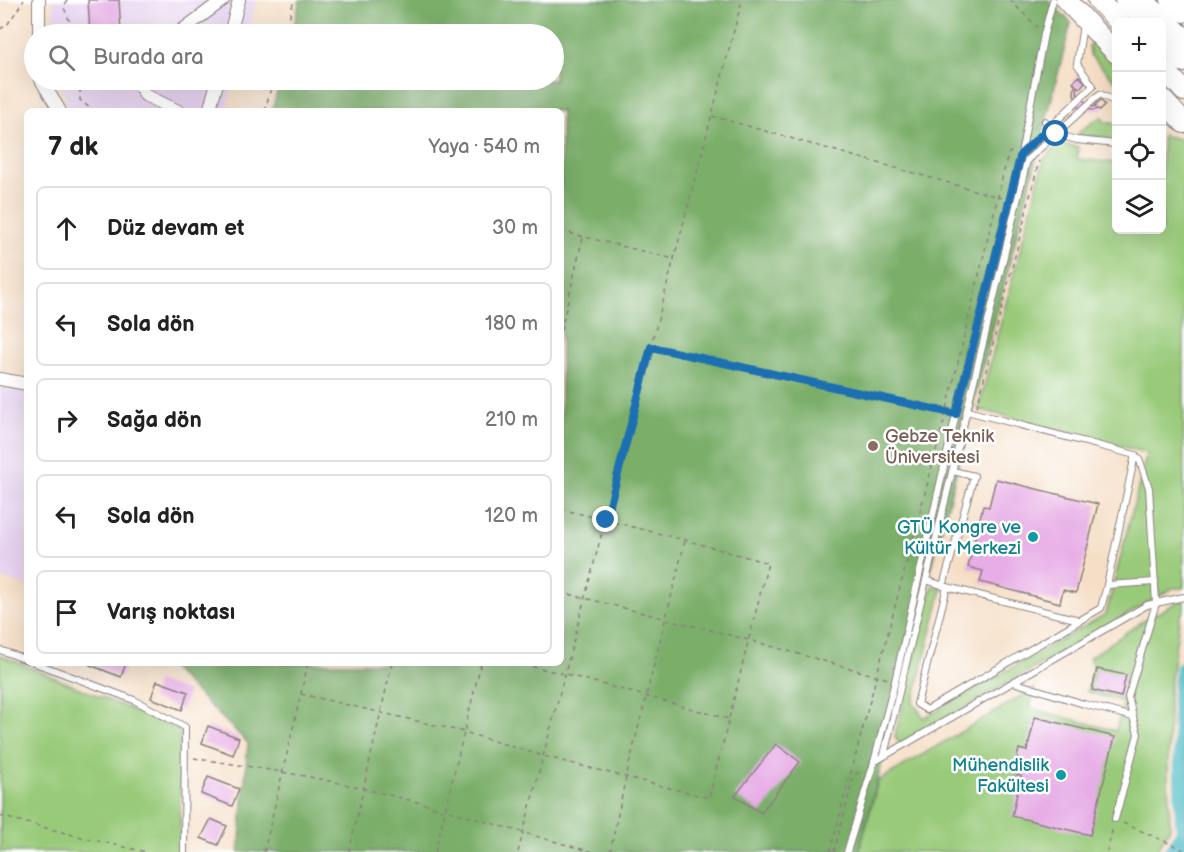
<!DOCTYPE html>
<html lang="tr">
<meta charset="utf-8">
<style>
body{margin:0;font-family:"Balsamiq Sans",sans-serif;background:#f2f2f2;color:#222}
.controls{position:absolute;right:18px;top:18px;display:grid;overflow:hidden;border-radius:9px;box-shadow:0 6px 24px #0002}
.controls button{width:54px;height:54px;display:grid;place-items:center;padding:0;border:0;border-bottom:2px solid #e0e0e0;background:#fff;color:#222;font:30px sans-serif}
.stop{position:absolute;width:18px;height:18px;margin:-14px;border:4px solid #1f6fb2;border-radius:50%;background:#fff}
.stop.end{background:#1f6fb2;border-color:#fff;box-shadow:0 2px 6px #0008}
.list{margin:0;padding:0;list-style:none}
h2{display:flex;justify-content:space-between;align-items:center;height:78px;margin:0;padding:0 24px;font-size:26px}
h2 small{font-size:20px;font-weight:400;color:#767676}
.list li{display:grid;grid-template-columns:39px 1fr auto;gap:18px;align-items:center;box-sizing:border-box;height:84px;margin:0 12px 12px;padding:0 12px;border:2px solid #e0e0e0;border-radius:9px}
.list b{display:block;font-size:22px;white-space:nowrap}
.list em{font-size:20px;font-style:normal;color:#767676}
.icon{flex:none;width:33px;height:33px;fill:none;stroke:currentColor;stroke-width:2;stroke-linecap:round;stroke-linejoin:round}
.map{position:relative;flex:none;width:1184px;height:852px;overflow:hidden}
.search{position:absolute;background:#fff;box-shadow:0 6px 24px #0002;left:24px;top:24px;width:540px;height:66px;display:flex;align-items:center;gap:15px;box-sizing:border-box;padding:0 21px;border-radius:33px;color:#767676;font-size:22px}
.panel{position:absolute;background:#fff;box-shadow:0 6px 24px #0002;left:24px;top:108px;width:540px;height:558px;border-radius:9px}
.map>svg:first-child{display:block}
.built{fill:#e6d2f0}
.green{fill:#99ca79;stroke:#5e765a;stroke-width:1.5}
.forest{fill:#7aae69;stroke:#4e6852;stroke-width:1.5}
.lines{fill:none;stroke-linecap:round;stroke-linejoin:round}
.river{stroke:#4bb9c3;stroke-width:18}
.building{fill:#e7ade6}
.service-casing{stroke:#8c8080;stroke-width:8}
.minor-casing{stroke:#8c8080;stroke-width:14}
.trunk-casing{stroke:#8c8080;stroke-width:22}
.motorway-casing{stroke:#8c8080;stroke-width:25}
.path{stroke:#8c8080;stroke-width:1.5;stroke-dasharray:4.5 4.5;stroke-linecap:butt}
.service{stroke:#fff;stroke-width:6}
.minor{stroke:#fff;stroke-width:12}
.trunk{stroke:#fff;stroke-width:20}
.motorway{stroke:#fff;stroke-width:22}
.route{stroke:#1f6fb2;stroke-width:8}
.education-dot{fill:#8d6e63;stroke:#fff;stroke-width:2}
.culture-dot{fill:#0f9aa8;stroke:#fff;stroke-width:2}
.labels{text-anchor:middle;stroke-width:5;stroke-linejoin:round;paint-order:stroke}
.education-label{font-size:18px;fill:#785e54;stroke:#fff;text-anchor:start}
.culture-label{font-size:18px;fill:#0d838f;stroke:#fff;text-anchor:end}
</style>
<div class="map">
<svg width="1184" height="852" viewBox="0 0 1184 852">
<rect width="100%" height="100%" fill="#fff"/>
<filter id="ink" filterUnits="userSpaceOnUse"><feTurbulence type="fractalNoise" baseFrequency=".0167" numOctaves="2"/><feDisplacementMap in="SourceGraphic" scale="12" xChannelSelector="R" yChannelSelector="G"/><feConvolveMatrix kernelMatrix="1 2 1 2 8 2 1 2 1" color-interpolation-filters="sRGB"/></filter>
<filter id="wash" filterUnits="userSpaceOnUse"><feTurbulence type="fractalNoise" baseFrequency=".008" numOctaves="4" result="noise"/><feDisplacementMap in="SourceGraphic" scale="24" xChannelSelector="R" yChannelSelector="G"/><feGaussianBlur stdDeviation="1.35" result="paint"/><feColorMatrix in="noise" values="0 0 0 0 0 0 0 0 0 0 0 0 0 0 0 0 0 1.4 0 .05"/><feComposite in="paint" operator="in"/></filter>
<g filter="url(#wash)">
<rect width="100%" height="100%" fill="#f5dec5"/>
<g class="built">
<path d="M 53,0 L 257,0 L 247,34 L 53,34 Z"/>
<path d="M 62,80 L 234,80 L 226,111 L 68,111 Z"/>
<path d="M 0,387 L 27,393 L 27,587 L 0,577 Z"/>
</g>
<g class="green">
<path d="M 1094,41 L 1116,65 L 1116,82 L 1090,55 L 1089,46 Z"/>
<path d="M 1101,117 L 1105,122 L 1116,124 L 1116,139 L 1079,135 L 1080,131 Z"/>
<path d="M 1162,135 L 1184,140 L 1184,588 L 1173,588 L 900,745 L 895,736 L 932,586 L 942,589 L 913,703 L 924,718 L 1106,614 L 1147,453 L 978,409 L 1044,159 L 1059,144 L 1078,147 L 1077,159 L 1116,163 L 1116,230 L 1162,230 Z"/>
<path d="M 1180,601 L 1184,601 L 1184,612 L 1180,615 L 1169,692 L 1168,778 L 1170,828 L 1156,852 L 859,852 L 878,781 L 1035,688 L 1030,708 L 1116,731 L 1123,701 L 1087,692 L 1094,667 L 1089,658 L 1143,621 Z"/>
<path d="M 0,655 L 180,730 L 180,852 L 0,852 Z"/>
</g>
<g class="forest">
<path d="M 300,0 L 1048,0 L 1071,23 L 859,852 L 239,852 L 248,743 L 166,663 L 561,663 L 561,111 L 272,111 L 280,80 L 554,80 L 554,34 L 292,34 Z"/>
<path d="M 1184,670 L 1184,825 L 1181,696 Z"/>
</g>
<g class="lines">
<g class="river">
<path d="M 1184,670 L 1181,696 L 1184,825"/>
<path d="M 1173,852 L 1184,834"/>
</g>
</g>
<g id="blocks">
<g class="building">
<path d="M 88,0 L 119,0 L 121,34 L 90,34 Z"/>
<path d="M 1079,76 L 1085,82 L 1080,88 L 1077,86 L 1078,99 L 1080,97 L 1086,102 L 1084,104 L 1091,107 L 1096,106 L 1095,105 L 1101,100 L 1105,105 L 1100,110 L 1098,109 L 1093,110 L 1081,109 L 1074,103 L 1077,100 L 1074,94 L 1075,84 L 1073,82 Z"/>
<path d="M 996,479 L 1098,504 L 1076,593 L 1063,590 L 1060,603 L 980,582 L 983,571 L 968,567 L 983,506 L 989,507 Z"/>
<path d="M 91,663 L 126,663 L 121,677 L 90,665 Z"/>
<path d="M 1097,669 L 1126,675 L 1121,697 L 1092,690 Z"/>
<path d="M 157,681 L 188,692 L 182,710 L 151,698 Z"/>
<path d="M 1035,717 L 1115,737 L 1090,835 L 1012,816 L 1021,776 L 1013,774 L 1019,749 L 1027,751 Z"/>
<path d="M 208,726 L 239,738 L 233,755 L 202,743 Z"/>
<path d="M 776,744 L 800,762 L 761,813 L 735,796 Z"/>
<path d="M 208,777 L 239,789 L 232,806 L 201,794 Z"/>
<path d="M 211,819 L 227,826 L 218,845 L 201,838 Z"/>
</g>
</g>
</g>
<g filter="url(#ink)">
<use href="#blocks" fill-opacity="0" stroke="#8c8080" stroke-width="1.5"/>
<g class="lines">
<g class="service-casing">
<g id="service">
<path d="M 1045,121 L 1056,134 L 1077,140 L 1116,144"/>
<path d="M 1022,154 L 1093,86 L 1077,64 L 1083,25"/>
<path d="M 967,411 L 1135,455 L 1140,461 L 1149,488 L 1156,603 L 1128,697 L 1133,717"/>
<path d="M 926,580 L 947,587 L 1079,620"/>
<path d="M 1107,585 L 1155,582"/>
<path d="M 943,586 L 974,476 L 953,471"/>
<path d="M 947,587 L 917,704 L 927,710 L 1101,608 L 1107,585 L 1135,455"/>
<path d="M 0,650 L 27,660"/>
<path d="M 35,663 L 134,700 L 185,727 L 184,852"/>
<path d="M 1013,682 L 1084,704 L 1133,717 L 1138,734 L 1115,819"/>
<path d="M 884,755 L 1027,160 L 1100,94 L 1116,102"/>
<path d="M 874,762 L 1147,605 L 1184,597"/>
<path d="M 847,852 L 874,762 L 895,681 L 956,414 L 1021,154 L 1044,34 L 1053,0"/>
</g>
</g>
<g class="minor-casing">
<g id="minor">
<path d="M 39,0 L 39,34"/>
<path d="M 177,34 L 223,0"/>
<path d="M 230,34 L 239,0"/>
<path d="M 41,80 L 60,111"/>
<path d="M 137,80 L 145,95 L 178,111"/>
<path d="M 209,111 L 218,80"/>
<path d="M 0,379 L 27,384"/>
</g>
</g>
<g class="trunk-casing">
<g id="trunk">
<path d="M 1066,0 L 1116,53"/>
<path d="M 1098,0 L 1119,22"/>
<path d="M 1125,0 L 1146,22"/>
<path d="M 1171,0 L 1184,12"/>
<path d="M 1162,38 L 1184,62"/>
<path d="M 1162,67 L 1184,91"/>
<path d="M 1162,99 L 1184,123"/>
</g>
</g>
<g class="motorway-casing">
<path id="motorway" d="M 1141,0 L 1184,39"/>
</g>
<g class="path">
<path d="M 67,0 L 64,8 L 70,22 L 67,34"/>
<path d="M 1010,0 L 1037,27"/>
<path d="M 0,29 L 7,25 L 24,0"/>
<path d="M 285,34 L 294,0"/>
<path d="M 79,80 L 80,81 L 80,100 L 91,109 L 91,111"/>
<path d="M 265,111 L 273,80"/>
<path d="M 712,116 L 1002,198"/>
<path d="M 561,231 L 674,259"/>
<path d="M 561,330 L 583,237"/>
<path d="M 652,347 L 946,412"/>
<path d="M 977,407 L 1039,161"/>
<path d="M 561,509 L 685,540 L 768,563 L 729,718"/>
<path d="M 561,592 L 749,640 L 888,679"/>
<path d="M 301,694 L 464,732 L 543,756 L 709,798 L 729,719 L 565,674 L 516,663"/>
<path d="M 194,758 C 251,767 309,775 365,789 C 442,807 517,832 593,852"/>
<path d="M 0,816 L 85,838 L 146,852"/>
<path d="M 1123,823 L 1180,848 L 1184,851"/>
<path d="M 264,852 L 308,663"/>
<path d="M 349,852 L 392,663"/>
<path d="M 435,852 L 481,663"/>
<path d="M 518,852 L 742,0"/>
<path d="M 610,852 L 626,777 L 685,541"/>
<path d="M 830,852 L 944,421 L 1008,154 L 1014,149"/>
<path d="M 834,852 L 854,775 L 862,771"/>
<path d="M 1107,852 L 1113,827"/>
</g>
<use href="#service" class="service"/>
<use href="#minor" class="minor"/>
<use href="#trunk" class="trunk"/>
<use href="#motorway" class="motorway"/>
</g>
</g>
<g class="lines" filter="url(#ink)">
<path class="route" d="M 606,520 L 651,347 L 956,414 L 1021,154 L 1050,127 L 1056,134"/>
</g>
<circle class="education-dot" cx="873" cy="446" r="6"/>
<g class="culture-dot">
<circle cx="1033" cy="537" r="6"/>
<circle cx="1061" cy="775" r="6"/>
</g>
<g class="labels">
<g class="education-label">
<text x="885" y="442">Gebze Teknik<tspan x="885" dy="21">Üniversitesi</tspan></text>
</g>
<g class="culture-label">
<text x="1021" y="533">GTÜ Kongre ve<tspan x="1021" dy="21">Kültür Merkezi</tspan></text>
<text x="1049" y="771">Mühendislik<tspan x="1049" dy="21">Fakültesi</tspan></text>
</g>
</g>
</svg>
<div class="controls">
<button>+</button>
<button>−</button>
<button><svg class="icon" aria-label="locate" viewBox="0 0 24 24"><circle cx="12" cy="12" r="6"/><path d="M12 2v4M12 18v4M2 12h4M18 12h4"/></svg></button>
<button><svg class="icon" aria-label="layers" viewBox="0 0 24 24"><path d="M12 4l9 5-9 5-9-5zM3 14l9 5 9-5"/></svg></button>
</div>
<div class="stop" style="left:1056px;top:134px"></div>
<div class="stop end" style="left:606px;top:520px"></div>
<div class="search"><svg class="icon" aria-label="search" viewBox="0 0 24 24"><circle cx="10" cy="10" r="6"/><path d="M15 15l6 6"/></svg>Burada ara</div>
<section class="panel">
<h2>7 dk<small>Yaya · 540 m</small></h2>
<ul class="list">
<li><svg class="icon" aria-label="ahead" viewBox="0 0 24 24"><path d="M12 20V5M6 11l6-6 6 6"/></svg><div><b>Düz devam et</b></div><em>30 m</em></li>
<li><svg class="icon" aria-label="left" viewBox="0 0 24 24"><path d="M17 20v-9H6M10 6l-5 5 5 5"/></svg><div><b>Sola dön</b></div><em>180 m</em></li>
<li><svg class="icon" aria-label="right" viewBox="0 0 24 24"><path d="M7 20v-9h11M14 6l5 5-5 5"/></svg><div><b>Sağa dön</b></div><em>210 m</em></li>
<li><svg class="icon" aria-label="left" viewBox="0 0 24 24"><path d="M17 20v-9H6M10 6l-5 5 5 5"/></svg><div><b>Sola dön</b></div><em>120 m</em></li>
<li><svg class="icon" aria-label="arrive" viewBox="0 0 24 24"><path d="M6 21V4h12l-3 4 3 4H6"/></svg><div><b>Varış noktası</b></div></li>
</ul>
</section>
</div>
